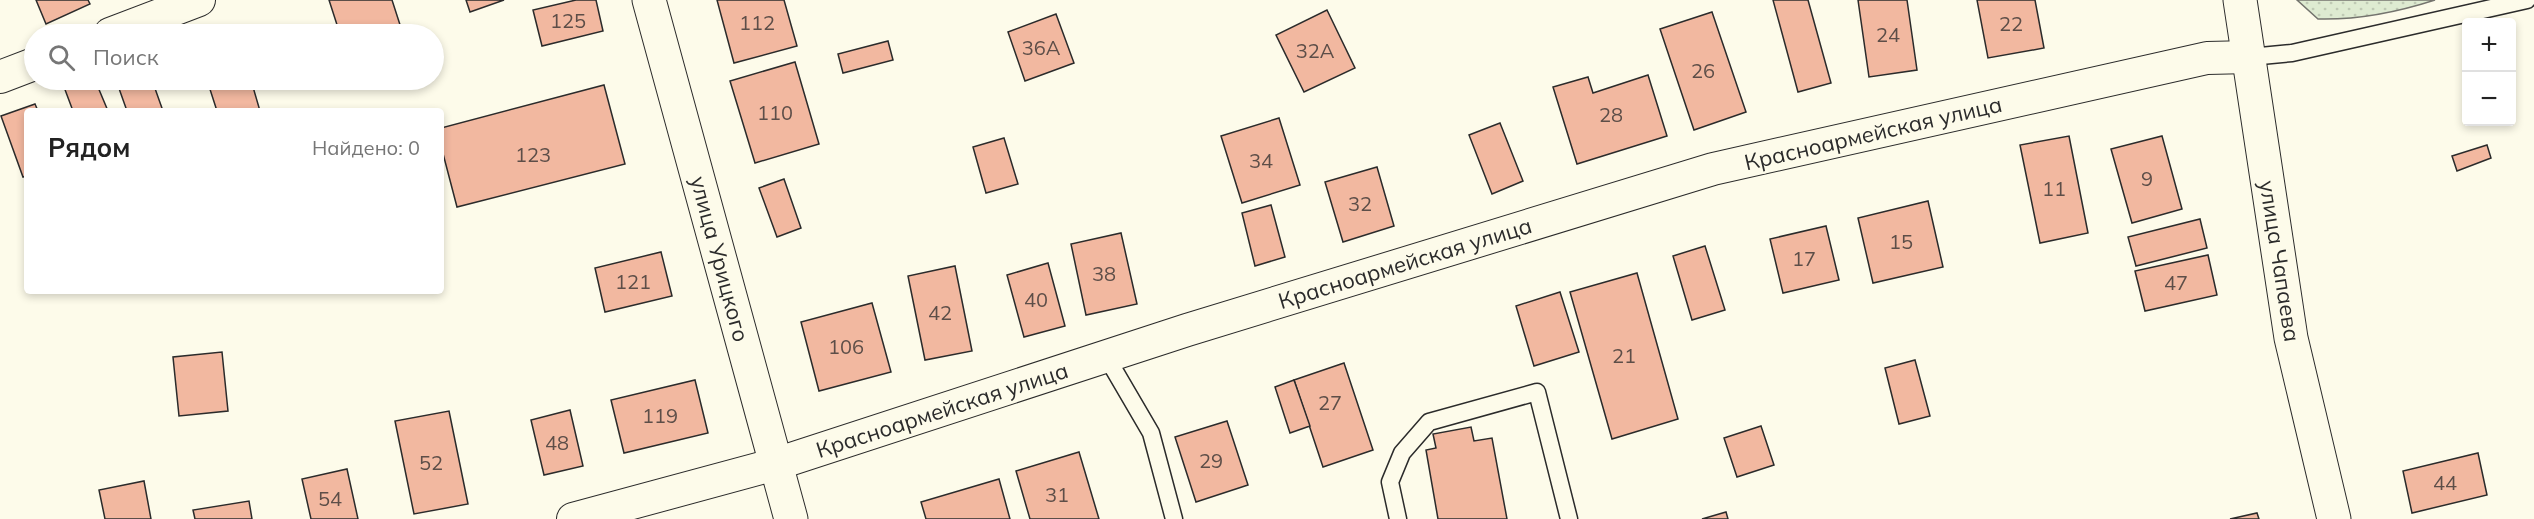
<!DOCTYPE html>
<html lang="ru">
<meta charset="utf-8">
<style>
body{margin:0;font-family:Mulish,sans-serif;background:#f6f6f6;color:#222}
.controls{position:absolute;right:18px;top:18px;display:grid;overflow:hidden;border-radius:6px;box-shadow:0 3px 9px #0003}
.controls button{width:54px;height:54px;display:grid;place-items:center;padding:0;border:0;border-bottom:2px solid #e0e0e0;background:#fff;color:#222;font:30px sans-serif}
.list{margin:0;padding:0;list-style:none}
h2{display:flex;justify-content:space-between;align-items:center;height:78px;margin:0;padding:0 24px;font-size:26px}
h2 small{font-size:20px;font-weight:400;color:#767676}
.icon{flex:none;width:33px;height:33px;fill:none;stroke:currentColor;stroke-width:2;stroke-linecap:round;stroke-linejoin:round}
.map{position:relative;flex:none;width:2534px;height:519px;overflow:hidden}
.search{position:absolute;background:#fff;box-shadow:0 3px 9px #0003;left:24px;top:24px;width:420px;height:66px;display:flex;align-items:center;gap:15px;box-sizing:border-box;padding:0 21px;border-radius:33px;color:#767676;font-size:22px}
.panel{position:absolute;background:#fff;box-shadow:0 3px 9px #0003;left:24px;top:108px;width:420px;height:186px;border-radius:6px}
.map>svg:first-child{display:block}
.green{fill:url(#green-dots);stroke:#74746e;stroke-width:1.5}
.building{fill:#f2b8a0;stroke:#2b2b2b;stroke-width:1.5}
.lines{fill:none;stroke-linecap:round;stroke-linejoin:round}
.lane-casing{stroke:#2b2b2b;stroke-width:19}
.street-casing{stroke:#2b2b2b;stroke-width:34}
.primary-casing{stroke:#2b2b2b;stroke-width:35}
.lane{stroke:#fdfbea;stroke-width:16}
.street{stroke:#fdfbea;stroke-width:32}
.primary{stroke:#fdfbea;stroke-width:33}
.labels{text-anchor:middle;stroke-width:4.5;stroke-linejoin:round;paint-order:stroke}
.number-label{font-size:20px;fill:#5d4e48}
.street-label{font-size:22px;fill:#2b2b2b;stroke:#fdfbea}
</style>
<div class="map">
<svg width="2534" height="519" viewBox="0 0 2534 519">
<defs>
<pattern id="green-dots" width="8" height="8" patternUnits="userSpaceOnUse" patternTransform="scale(1.5)"><rect width="8" height="8" fill="#deebd1"/><path d="M2 2h.1M6 6h.1" fill="none" stroke="#bfcab4" stroke-width="1.8" stroke-linecap="round"/></pattern>
</defs>
<rect width="100%" height="100%" fill="#fdfbea"/>
<path class="green" d="M 2297,0 L 2435,0 C 2398,12 2357,20 2318,19 Z"/>
<g class="building">
<path d="M 36,0 L 88,0 L 90,4 L 46,24 Z"/>
<path d="M 329,0 L 392,0 L 403,34 L 340,34 Z"/>
<path d="M 466,0 L 504,0 L 470,12 Z"/>
<path d="M 576,0 L 596,0 L 603,31 L 542,46 L 533,10 Z"/>
<path d="M 717,0 L 784,0 L 797,46 L 734,63 Z"/>
<path d="M 1773,0 L 1808,0 L 1831,83 L 1798,92 Z"/>
<path d="M 1858,0 L 1907,0 L 1917,70 L 1869,77 Z"/>
<path d="M 1977,0 L 2035,0 L 2044,48 L 1988,58 Z"/>
<path d="M 1327,10 L 1355,68 L 1304,92 L 1276,35 Z"/>
<path d="M 1712,12 L 1746,112 L 1694,130 L 1660,29 Z"/>
<path d="M 1056,14 L 1074,63 L 1025,81 L 1008,32 Z"/>
<path d="M 888,41 L 893,60 L 843,73 L 838,54 Z"/>
<path d="M 795,62 L 819,144 L 755,163 L 730,81 Z"/>
<path d="M 1648,75 L 1667,136 L 1577,164 L 1553,87 L 1588,77 L 1593,93 Z"/>
<path d="M 82,80 L 95,80 L 108,111 L 73,111 L 64,87 Z"/>
<path d="M 116,80 L 152,80 L 163,111 L 127,111 Z"/>
<path d="M 207,80 L 251,80 L 260,111 L 217,111 Z"/>
<path d="M 604,85 L 625,164 L 457,207 L 441,146 L 441,128 Z"/>
<path d="M 35,104 L 38,111 L 27,111 L 27,176 L 23,177 L 1,116 Z"/>
<path d="M 1279,118 L 1300,185 L 1242,203 L 1221,136 Z"/>
<path d="M 1500,123 L 1523,181 L 1492,194 L 1469,135 Z"/>
<path d="M 2069,136 L 2088,233 L 2040,243 L 2020,145 Z"/>
<path d="M 2162,136 L 2182,209 L 2132,223 L 2111,149 Z"/>
<path d="M 1004,138 L 1018,184 L 986,193 L 973,147 Z"/>
<path d="M 2487,145 L 2491,158 L 2457,171 L 2452,156 Z"/>
<path d="M 1377,167 L 1394,226 L 1343,242 L 1325,182 Z"/>
<path d="M 784,179 L 801,228 L 777,237 L 759,188 Z"/>
<path d="M 1928,201 L 1943,267 L 1873,283 L 1858,218 Z"/>
<path d="M 1271,205 L 1285,257 L 1255,266 L 1242,213 Z"/>
<path d="M 2200,219 L 2207,248 L 2136,266 L 2128,237 Z"/>
<path d="M 1826,226 L 1839,280 L 1783,293 L 1770,239 Z"/>
<path d="M 1121,233 L 1137,304 L 1086,315 L 1071,244 Z"/>
<path d="M 1705,246 L 1725,310 L 1692,320 L 1673,256 Z"/>
<path d="M 661,252 L 672,296 L 605,312 L 595,268 Z"/>
<path d="M 2208,255 L 2217,295 L 2145,311 L 2135,271 Z"/>
<path d="M 1048,263 L 1065,326 L 1024,337 L 1007,275 Z"/>
<path d="M 955,266 L 972,351 L 925,360 L 908,276 Z"/>
<path d="M 1637,273 L 1678,419 L 1612,439 L 1570,292 Z"/>
<path d="M 1560,292 L 1579,352 L 1534,366 L 1516,306 Z"/>
<path d="M 872,303 L 891,372 L 819,391 L 801,322 Z"/>
<path d="M 222,352 L 228,411 L 179,416 L 173,357 Z"/>
<path d="M 1915,360 L 1930,416 L 1899,424 L 1885,368 Z"/>
<path d="M 1344,363 L 1373,450 L 1323,467 L 1294,380 Z"/>
<path d="M 695,380 L 708,433 L 624,453 L 611,400 Z"/>
<path d="M 1294,380 L 1310,426 L 1290,433 L 1275,387 Z"/>
<path d="M 570,410 L 583,466 L 544,475 L 531,420 Z"/>
<path d="M 449,411 L 468,504 L 414,514 L 395,421 Z"/>
<path d="M 1227,421 L 1248,485 L 1196,502 L 1175,437 Z"/>
<path d="M 1761,426 L 1774,465 L 1737,477 L 1724,438 Z"/>
<path d="M 1471,427 L 1474,441 L 1492,438 L 1507,519 L 1438,519 L 1426,450 L 1436,448 L 1433,434 Z"/>
<path d="M 1079,452 L 1099,519 L 1030,519 L 1016,471 Z"/>
<path d="M 2478,453 L 2487,495 L 2412,513 L 2403,471 Z"/>
<path d="M 347,469 L 358,519 L 311,519 L 302,479 Z"/>
<path d="M 999,479 L 1010,519 L 926,519 L 921,502 Z"/>
<path d="M 144,481 L 151,519 L 105,519 L 99,490 Z"/>
<path d="M 249,501 L 252,519 L 195,519 L 193,510 Z"/>
<path d="M 1726,512 L 1728,519 L 1702,519 Z"/>
<path d="M 2257,513 L 2259,519 L 2230,519 Z"/>
</g>
<g class="lines">
<g class="lane-casing">
<g id="lane">
<path d="M 2250,57 L 2292,53 L 2527,0"/>
<path d="M 1106,356 L 1151,433 L 1174,519"/>
<path d="M 1398,519 L 1390,482 L 1402,453 L 1429,422 L 1537,392 L 1569,519"/>
</g>
</g>
<g class="street-casing">
<g id="street">
<path d="M 110,34 L 199,0"/>
<path d="M 0,77 L 34,64"/>
<path d="M 573,519 L 776,464 L 1187,330 L 1713,169 L 2207,58 L 2250,57"/>
</g>
</g>
<g class="primary-casing">
<g id="primary">
<path d="M 649,0 L 791,519"/>
<path d="M 2240,0 L 2291,338 L 2334,519"/>
</g>
</g>
<use href="#lane" class="lane"/>
<use href="#street" class="street"/>
<use href="#primary" class="primary"/>
</g>
<g class="labels">
<g class="number-label">
<text x="568" y="28">125</text>
<text x="757" y="30">112</text>
<text x="2011" y="31">22</text>
<text x="1888" y="42">24</text>
<text x="1041" y="55">36А</text>
<text x="1315" y="58">32А</text>
<text x="1703" y="78">26</text>
<text x="775" y="120">110</text>
<text x="1611" y="122">28</text>
<text x="533" y="162">123</text>
<text x="1261" y="168">34</text>
<text x="2147" y="186">9</text>
<text x="2054" y="196">11</text>
<text x="1360" y="211">32</text>
<text x="1901" y="249">15</text>
<text x="1804" y="266">17</text>
<text x="1104" y="281">38</text>
<text x="633" y="289">121</text>
<text x="2176" y="290">47</text>
<text x="1036" y="307">40</text>
<text x="940" y="320">42</text>
<text x="846" y="354">106</text>
<text x="1624" y="363">21</text>
<text x="1330" y="410">27</text>
<text x="660" y="423">119</text>
<text x="557" y="450">48</text>
<text x="1211" y="468">29</text>
<text x="431" y="470">52</text>
<text x="2445" y="490">44</text>
<text x="1057" y="502">31</text>
<text x="330" y="506">54</text>
</g>
<g class="street-label">
<text transform="translate(1873 133) rotate(-13)" y="8">Красноармейская улица</text>
<text transform="translate(720 259) rotate(75)" y="8">улица Урицкого</text>
<text transform="translate(2280 261) rotate(81)" y="8">улица Чапаева</text>
<text transform="translate(1405 263) rotate(-17)" y="8">Красноармейская улица</text>
<text transform="translate(942 410) rotate(-18)" y="8">Красноармейская улица</text>
</g>
</g>
</svg>
<div class="controls">
<button>+</button>
<button>−</button>
</div>
<div class="search"><svg class="icon" aria-label="search" viewBox="0 0 24 24"><circle cx="10" cy="10" r="6"/><path d="M15 15l6 6"/></svg>Поиск</div>
<section class="panel">
<h2>Рядом<small>Найдено: 0</small></h2>
<ul class="list">
</ul>
</section>
</div>
